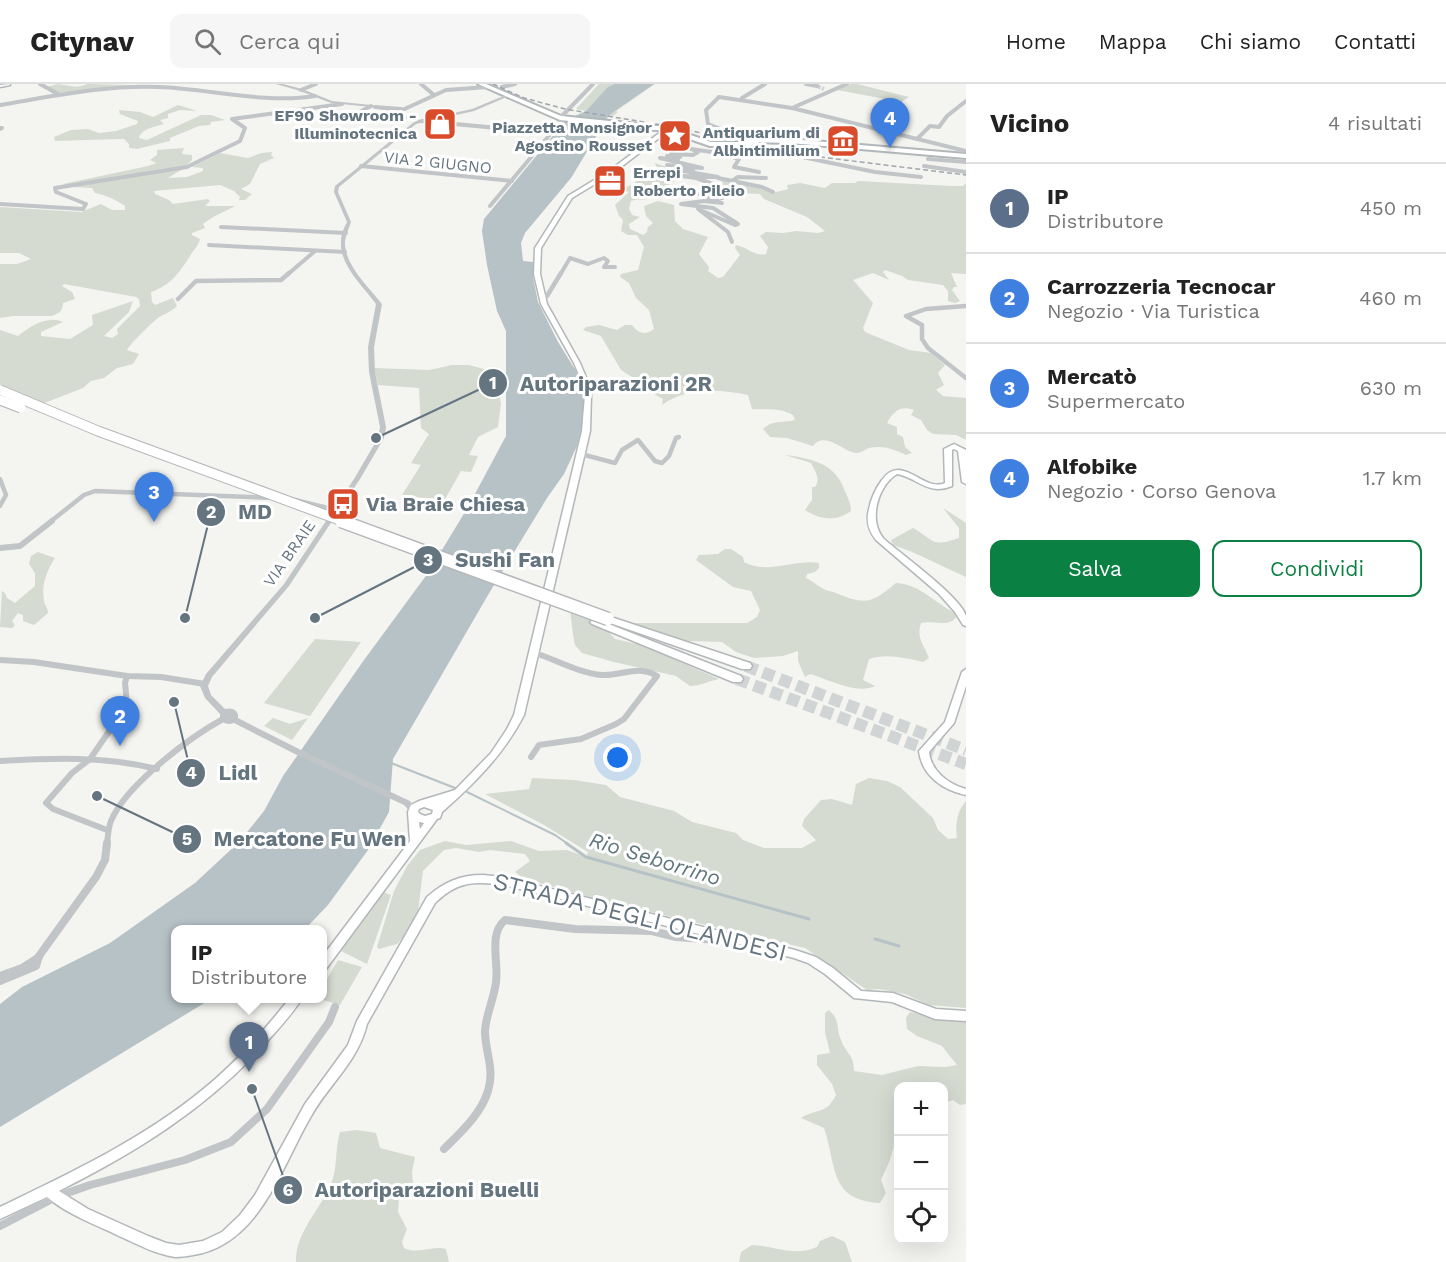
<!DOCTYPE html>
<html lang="it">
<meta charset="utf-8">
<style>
body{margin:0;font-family:"Work Sans",sans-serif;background:#f6f6f6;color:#222}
.controls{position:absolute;right:18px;bottom:18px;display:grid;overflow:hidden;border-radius:12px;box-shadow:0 6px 24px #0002}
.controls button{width:54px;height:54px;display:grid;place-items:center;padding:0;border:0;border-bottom:2px solid #e0e0e0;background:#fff;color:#222;font:30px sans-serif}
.you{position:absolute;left:618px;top:674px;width:21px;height:21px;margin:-15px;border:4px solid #fff;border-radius:50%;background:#1a73e8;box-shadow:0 0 0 9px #1a73e833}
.badge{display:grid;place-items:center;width:39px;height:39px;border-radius:50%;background:#0b8043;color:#fff;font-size:20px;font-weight:700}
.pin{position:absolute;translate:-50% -50px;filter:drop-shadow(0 2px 3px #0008)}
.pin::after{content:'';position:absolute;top:32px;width:21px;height:18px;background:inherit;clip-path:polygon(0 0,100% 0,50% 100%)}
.popup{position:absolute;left:171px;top:841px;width:156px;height:78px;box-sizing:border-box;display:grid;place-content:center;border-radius:12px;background:#fff;filter:drop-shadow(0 2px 4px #0005);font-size:20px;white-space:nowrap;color:#767676}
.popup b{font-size:22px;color:#222}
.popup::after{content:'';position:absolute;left:50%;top:100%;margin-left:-12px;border:12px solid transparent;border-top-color:#fff}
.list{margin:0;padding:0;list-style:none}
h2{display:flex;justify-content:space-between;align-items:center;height:78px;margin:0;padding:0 24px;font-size:26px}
h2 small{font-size:20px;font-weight:400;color:#767676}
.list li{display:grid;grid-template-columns:39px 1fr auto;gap:18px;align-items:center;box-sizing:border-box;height:90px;padding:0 24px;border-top:2px solid #e0e0e0}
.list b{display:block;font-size:22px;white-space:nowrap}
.list p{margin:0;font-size:20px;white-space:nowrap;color:#767676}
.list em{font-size:20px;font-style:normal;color:#767676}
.actions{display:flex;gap:12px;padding:18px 24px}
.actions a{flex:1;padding:14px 0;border:2px solid #0b8043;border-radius:12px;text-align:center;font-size:21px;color:#0b8043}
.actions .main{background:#0b8043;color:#fff}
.icon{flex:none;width:33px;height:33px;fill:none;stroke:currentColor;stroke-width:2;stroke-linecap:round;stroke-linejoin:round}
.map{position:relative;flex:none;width:966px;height:1178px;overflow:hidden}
header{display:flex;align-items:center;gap:36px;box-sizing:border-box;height:84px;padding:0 30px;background:#fff;border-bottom:2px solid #e0e0e0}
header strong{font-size:28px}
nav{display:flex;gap:33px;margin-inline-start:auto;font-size:21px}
.search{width:420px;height:54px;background:#f6f6f6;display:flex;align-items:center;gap:15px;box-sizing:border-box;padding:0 21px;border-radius:12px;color:#767676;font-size:22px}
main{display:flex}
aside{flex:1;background:#fff}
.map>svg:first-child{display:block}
.green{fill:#d5dbd1}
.water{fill:#b7c2c6}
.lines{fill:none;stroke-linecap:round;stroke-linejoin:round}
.stream-far1{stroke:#b7c2c6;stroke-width:2}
.stream{stroke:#b7c2c6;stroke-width:3}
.minor-tunnel{stroke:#d0d4d4;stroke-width:4;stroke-dasharray:4 1.5;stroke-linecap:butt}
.motorway-tunnel{stroke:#d0d4d4;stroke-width:12;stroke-dasharray:12 6;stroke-linecap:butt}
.secondary-casing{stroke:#b2b7ba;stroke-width:3}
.primary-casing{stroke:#b2b7ba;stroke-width:4}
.motorway-casing{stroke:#b4b7ba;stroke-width:3}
.minor-far3{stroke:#c2c5c8;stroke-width:4}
.minor-far2{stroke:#c2c5c8;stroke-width:4.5}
.minor-far1{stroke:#c2c5c8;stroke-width:6}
.minor{stroke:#c2c5c8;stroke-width:8}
.tertiary{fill:#c2c5c8;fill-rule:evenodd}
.secondary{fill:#fff;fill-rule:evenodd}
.primary{fill:#fff;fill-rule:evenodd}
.motorway{fill:#fff;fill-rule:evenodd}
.rail{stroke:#a0a7ab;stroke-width:1.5;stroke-dasharray:5 3;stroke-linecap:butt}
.primary-bridge-casing{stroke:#b2b7ba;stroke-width:8;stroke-linecap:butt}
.motorway-bridge-far1-casing{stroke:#b4b7ba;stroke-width:11;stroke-linecap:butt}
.motorway-bridge-casing{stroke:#b4b7ba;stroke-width:15;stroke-linecap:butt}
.primary-bridge{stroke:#fff;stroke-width:6}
.motorway-bridge-far1{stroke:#fff;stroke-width:9}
.motorway-bridge{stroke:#fff;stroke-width:12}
.labels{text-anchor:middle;stroke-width:6;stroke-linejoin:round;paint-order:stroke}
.far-poi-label{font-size:16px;font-weight:bold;fill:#647580;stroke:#fff;text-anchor:end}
.far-street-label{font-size:16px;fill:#647580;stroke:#fff}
.poi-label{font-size:20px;font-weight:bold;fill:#647580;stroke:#fff;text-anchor:start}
.water-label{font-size:21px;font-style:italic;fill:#60777d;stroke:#fff}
.near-street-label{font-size:24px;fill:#647580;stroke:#fff}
.leader{fill:none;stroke:#647580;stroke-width:2}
.callout-dot{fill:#647580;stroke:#fff;stroke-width:2}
.mark-label{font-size:18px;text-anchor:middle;font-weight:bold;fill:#fff}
.callout-label{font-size:21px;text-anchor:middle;font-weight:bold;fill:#647580;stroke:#fff;stroke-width:6;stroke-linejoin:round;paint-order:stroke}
</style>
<header>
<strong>Citynav</strong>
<div class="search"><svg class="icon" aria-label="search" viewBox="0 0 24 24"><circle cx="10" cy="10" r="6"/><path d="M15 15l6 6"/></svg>Cerca qui</div>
<nav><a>Home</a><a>Mappa</a><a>Chi siamo</a><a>Contatti</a></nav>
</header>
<main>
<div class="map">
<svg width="966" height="1178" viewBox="0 0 966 1178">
<rect width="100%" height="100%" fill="#f4f4f0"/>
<g class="green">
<path d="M 58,0 L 77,3 L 88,0 L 168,2 L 117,2 L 60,9 L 47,3 Z"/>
<path d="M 599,0 L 655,0 L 616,27 L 618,28 L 613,32 L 576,25 Z"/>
<path d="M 851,0 L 857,0 L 909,13 L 901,18 L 837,6 Z"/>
<path d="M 178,21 L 197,27 L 180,26 L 168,30 L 168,34 L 160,36 L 164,40 C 155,43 142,44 139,54 L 147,56 L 201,31 L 211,31 L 225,36 L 211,38 L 210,41 L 199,42 L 170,54 L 170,57 L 137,65 L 129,64 L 129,60 L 124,55 L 119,55 L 55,57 L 54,53 L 71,46 L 88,45 L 99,49 L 116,47 L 137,40 L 138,37 L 120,30 L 119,26 L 140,28 L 153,33 Z"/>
<path d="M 184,64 L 182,70 L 192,71 L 192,76 L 184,84 L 168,94 L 187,93 L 203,87 L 203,84 L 192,83 L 220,69 L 248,74 L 261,69 L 272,68 L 271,71 L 274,74 L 260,80 L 250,100 L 241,105 L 252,110 L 245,116 L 239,116 L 240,113 L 234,107 L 220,101 L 154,107 L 155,110 L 169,116 L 173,120 L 208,115 L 210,117 L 205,122 L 235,122 C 224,128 213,132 203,140 L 205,144 L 192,149 L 192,151 L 200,155 C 198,163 194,165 190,172 C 179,189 171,201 151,208 L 152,218 L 155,221 L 173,214 L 177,222 C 172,227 167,229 161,232 C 155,235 130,260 127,266 L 139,270 L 133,280 L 117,284 L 104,294 L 91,297 L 83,304 L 42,320 L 0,303 L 0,246 L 18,252 C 30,242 48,231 63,238 L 41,248 L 41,252 L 70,255 L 93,241 L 92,231 L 133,217 L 129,228 L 104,252 L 112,254 L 118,250 L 117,245 L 140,222 L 139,215 L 136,213 L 64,200 L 62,202 L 72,208 L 75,215 L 63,219 C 63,227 59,229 52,232 L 13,232 L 0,234 L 0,180 L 17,180 L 31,175 L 19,169 L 0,169 L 0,123 L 81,128 L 101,120 L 112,126 L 125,126 L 125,122 C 116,116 106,111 95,109 L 92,104 L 71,103 L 63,100 L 148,82 L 156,79 L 150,76 L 157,71 L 157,66 Z"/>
<path d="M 655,79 L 667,83 L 669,92 L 675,97 C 667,101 661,110 651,114 C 644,117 638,114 631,117 L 629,125 L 632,131 L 640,133 L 629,140 L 630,145 L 643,151 L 647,148 L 648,143 L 653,139 L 646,132 L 644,122 L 658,117 L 674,121 L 675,137 L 683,145 L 708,153 L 699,170 L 709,183 L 708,187 L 718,194 L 723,193 L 740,171 L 735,164 L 736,161 C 747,163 755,173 766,170 L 768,163 L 760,152 L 766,148 L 783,149 L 796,147 L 818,149 L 825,147 L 807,133 L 764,115 L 760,110 L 741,109 L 722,102 L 723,99 L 720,96 L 758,103 L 773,109 L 788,105 L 787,101 L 800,99 L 825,104 L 832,99 L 855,99 L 858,97 L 952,102 L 963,102 L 966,99 L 966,190 L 951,189 L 957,203 L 954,203 L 952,206 L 960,217 L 955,219 L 948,217 L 948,207 L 943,201 L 908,196 L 902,192 L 885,186 L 883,188 L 889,196 L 873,189 L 853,196 L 873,219 L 863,244 L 865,248 L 909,266 L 931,269 L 945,281 L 938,289 L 944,301 L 936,306 L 943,312 L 966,314 L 966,356 L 956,351 L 933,350 L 927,346 L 921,336 L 911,331 L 914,326 C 900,321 893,328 887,339 L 897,343 L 897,350 L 903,353 L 905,363 L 912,369 L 906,371 C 893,365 883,361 869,364 C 864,366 861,369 856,369 C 845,369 825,346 813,362 L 787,354 L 770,353 L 763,345 C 771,336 783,339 795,336 L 793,331 C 779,323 768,326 752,325 L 748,311 C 719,305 687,303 662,321 L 663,315 L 652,309 L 626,306 L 637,304 L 640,298 L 621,286 L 601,252 L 583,246 L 586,243 L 599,241 L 617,246 L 625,241 L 632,241 C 638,249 645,252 654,245 L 649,226 L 636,214 L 629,199 L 620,193 L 621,190 L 638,186 L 644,163 L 637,151 L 628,151 L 621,147 L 623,136 L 619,132 L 615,121 L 629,108 L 620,106 L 635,99 L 637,94 L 647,93 L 657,85 Z"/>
<path d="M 452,281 L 469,281 L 495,288 L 501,319 L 498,343 L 478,353 L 469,371 L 478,372 L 471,388 L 461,387 L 444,417 L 402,411 L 421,381 L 411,379 L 429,350 L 421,344 L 419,304 L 378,301 L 374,284 L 429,286 Z"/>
<path d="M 785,371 C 810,374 835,379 844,405 C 847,413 851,418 851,427 C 836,438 821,436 805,426 L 812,416 L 812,403 L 815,403 C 821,395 815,387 811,379 Z"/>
<path d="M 943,424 L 966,439 L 966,493 C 941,482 918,469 893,461 L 891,456 L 913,444 C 935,456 930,464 959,454 L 959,444 Z"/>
<path d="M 725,465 L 731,465 L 743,473 L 744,478 C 767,491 795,475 819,479 L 819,484 L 815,488 L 807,490 L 806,494 C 813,497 816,501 822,504 C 826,507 831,507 836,509 C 865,521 871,520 896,499 C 921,500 936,521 958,530 C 952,545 933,536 921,539 C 916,554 924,561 929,574 L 923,578 C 906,574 886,569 869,575 L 863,596 L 875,602 C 856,611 828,595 810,590 L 805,593 L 798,577 L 798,567 L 783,572 L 754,574 L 736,568 L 722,558 L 687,557 L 632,539 L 747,539 L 757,533 L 760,526 L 751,507 L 733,503 L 696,476 L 699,471 L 718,470 Z"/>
<path d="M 38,468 L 55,474 C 47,486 41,501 44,516 C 44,521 48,524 48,529 L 34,541 L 23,537 L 23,531 L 18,529 L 12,537 L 15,541 L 12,544 L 0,543 L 2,507 L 5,509 L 7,514 L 15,519 L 35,502 L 35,489 L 29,480 L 31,472 Z"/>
<path d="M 569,517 L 604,543 L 615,555 L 642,561 L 719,595 C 708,597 701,602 690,602 L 676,592 L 614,578 L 582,569 L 575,561 L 573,551 Z"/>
<path d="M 315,555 L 361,558 L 310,632 L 264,619 Z"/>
<path d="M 273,634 L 290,640 L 308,634 L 292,656 L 264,642 Z"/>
<path d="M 532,694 L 574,696 L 606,701 L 620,713 L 674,727 L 692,738 L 736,749 L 743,756 L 764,764 L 802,764 L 816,756 L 802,742 L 804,735 L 821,716 L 832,715 L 852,721 L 856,700 L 869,694 L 887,697 L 900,703 L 933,734 L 938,746 L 948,755 L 957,754 C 955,741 957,727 966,717 L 966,924 L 929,921 L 905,910 L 879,905 L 867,906 L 805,864 L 599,816 L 523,794 L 515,788 L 530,777 L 525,770 L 490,766 L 479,768 L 456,764 L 444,766 L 423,787 L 418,828 L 404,852 L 397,860 L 379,865 L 377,863 L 394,807 L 407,782 L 420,766 L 445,757 L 466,761 L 511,757 L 539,767 L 567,766 L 586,773 L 588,768 L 544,741 L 485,710 L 529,705 Z"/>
<path d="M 383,808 L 391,811 L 367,880 L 341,867 Z"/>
<path d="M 338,876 L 362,883 L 340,921 L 320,915 L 322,914 L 323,902 Z"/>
<path d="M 829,926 C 842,939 835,942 841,956 C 846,970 854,970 854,987 L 882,991 L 918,982 L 945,983 L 957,981 L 942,962 L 917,952 L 907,945 L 906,934 L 910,928 L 966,938 L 966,1020 L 960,1021 L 953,1016 L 944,1019 L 944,1002 L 898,1002 L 898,1056 L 893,1065 L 890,1076 L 881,1096 L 886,1109 L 880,1119 C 829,1116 837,1083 824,1044 L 801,1034 C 817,1024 826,1031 836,1011 L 832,1000 L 817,981 L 817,971 L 830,969 L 825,948 L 825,929 Z"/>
<path d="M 357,1046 L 376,1049 L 380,1064 L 415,1073 L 412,1088 L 413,1100 L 399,1115 L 398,1128 L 407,1145 L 402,1158 L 404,1164 C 418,1171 432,1161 446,1165 L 449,1178 L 296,1178 C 295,1152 316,1129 328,1107 C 339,1086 334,1068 340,1048 Z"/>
<path d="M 832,1152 L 845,1158 L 852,1178 L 739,1178 L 741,1168 L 752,1161 C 775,1162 794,1173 817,1163 L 820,1157 Z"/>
</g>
<path class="water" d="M 615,0 L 654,0 L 609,31 L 571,94 L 525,149 L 521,159 L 523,177 L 533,178 L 533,193 L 538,218 L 558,258 L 576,287 L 583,311 L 584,334 L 577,362 L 564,390 L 547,414 L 488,511 L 393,675 L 389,728 L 368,766 L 328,821 L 305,845 L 176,846 L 176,914 L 211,915 L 0,1043 L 0,920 L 22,903 L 110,859 L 195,799 L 239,758 L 264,727 L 283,692 L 364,576 L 428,489 L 468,423 L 506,352 L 506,247 L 497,227 L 487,181 L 482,147 L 484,135 L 566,36 L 586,27 L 608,3 Z"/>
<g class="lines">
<g class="stream-far1">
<path d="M 391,679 L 455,704"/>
<path d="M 467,708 L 555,751 L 568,760"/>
</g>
<g class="stream">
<path d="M 566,759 L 586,773 L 809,835"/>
<path d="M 875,855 L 899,862"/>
</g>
<path class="minor-tunnel" d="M 817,2 L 824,5"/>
<g class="motorway-tunnel">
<path d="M 746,582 L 966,666"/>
<path d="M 737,595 L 966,680"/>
</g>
<g class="secondary-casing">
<g id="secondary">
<path d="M 10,0 L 10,1 L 0,3 L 0,1 Z"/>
<path d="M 662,47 L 667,48 L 613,89 L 572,114 L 541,164 L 540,190 L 547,220 L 580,279 L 588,298 L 591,311 L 590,347 L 524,631 C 504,670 475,699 442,728 L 440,734 L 437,735 L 326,885 L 322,886 L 322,873 L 410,757 L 408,728 L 411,721 L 419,717 L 455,706 L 491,669 L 507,645 L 514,631 L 582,347 L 585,311 L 582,298 L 574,279 L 541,220 L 534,190 L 535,164 L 568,112 L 609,87 ZM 424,723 L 433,726 L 432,730 L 425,732 L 420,730 L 418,728 L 419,725 ZM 419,738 L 424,739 L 420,745 Z"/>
<path d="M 954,360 L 966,366 L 966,400 L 962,398 L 958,367 L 954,365 L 952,366 L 952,402 C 928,412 918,394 897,390 C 877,402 868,438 884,455 C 901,470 961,513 966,532 C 966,535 966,538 966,542 L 963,541 L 955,528 L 939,510 L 876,456 C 868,446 866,437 869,425 C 871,415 876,404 882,396 C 902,368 923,409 945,399 L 944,365 Z"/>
<path d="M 966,585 L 966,602 L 954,639 L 929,668 C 931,687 948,700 966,705 L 966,711 C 943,706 922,692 919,667 L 945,638 L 962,588 Z"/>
<path d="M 483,791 L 504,793 L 795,866 L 816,873 L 833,884 L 861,907 L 893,909 L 936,925 L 966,927 L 966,937 L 935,935 L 892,918 L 854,914 L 825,890 L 808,879 L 794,874 L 504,801 C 474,797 457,797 435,819 L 367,940 C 358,978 328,1001 310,1034 C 281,1084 259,1161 193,1171 C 187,1172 181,1173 175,1173 C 155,1170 137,1160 119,1152 C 95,1140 68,1131 47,1113 L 0,1135 L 0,1123 C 70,1089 141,1056 201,1007 C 235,980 263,948 290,914 L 302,914 C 292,931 277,946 264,961 C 205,1026 136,1068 59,1107 L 88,1125 L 148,1152 L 166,1159 L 179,1161 L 203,1157 L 222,1148 L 240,1131 L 255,1111 L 305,1020 L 348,961 L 357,937 L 427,813 C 444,798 460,791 483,791 Z"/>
</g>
</g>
<g class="primary-casing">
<g id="primary">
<path d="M 478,0 L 486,0 L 561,32 L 667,43 L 711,58 L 740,58 L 743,60 L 740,62 L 710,62 L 666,47 L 560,36 Z"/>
<path d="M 756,55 L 790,55 L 966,70 L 966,74 L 790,59 L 754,58 L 754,56 Z"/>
</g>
</g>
<g class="motorway-casing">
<g id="motorway">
<path d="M 614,534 L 750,579 L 752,582 L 750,585 L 742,585 L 610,539 L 608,537 Z"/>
<path d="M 596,535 L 741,592 L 743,595 L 741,598 L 733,598 L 592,540 L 590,538 Z"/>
</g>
</g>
<g class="minor-far3">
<path d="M 40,0 L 58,10"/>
<path d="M 421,0 L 434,11"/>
<path d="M 806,0 L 817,2"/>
<path d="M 502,3 L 515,0"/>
<path d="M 301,6 L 316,0"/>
<path d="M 742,14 L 765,0"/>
<path d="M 0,21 C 54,12 105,1 159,3 C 210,5 265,20 315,12"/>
<path d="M 375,23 L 401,25"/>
<path d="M 792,24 L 847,0"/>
<path d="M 398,28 L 446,6 L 488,3"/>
<path d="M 323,34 L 348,34 L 371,22"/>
<path d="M 560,34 L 593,0"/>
<path d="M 422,37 L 552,49"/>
<path d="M 0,44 L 2,44 L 0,45"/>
<path d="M 917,55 L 930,42 L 939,43 L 947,32 L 966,17"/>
<path d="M 739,60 L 875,88 L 921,93"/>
<path d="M 826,60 L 736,51 L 708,40 L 706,26 L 719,13 L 792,24 L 966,67"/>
<path d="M 719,69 L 739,75 L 734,83 L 759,88"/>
<path d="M 928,75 L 966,78"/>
<path d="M 361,82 L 512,97"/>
<path d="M 924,82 L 966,88"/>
<path d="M 718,94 L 762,103 L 773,108"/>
<path d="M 732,97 L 738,93 L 766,94"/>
<path d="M 722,114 L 711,103 L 723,106 L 721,103 L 696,94 L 681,92 L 718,93 L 672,85 L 693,86 L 667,81 L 702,84 L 660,74 L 678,76 L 667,72 L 680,73 L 671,70 L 693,71 L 698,68 L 691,65 L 719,69 L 724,62"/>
<path d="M 722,114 L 698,110 L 722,119 L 704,117 L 681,120 L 713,124 L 738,140 L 735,141 L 698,125 L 728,148 L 732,158"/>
<path d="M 0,120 L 83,125 L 86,120 L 56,108 L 55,104 L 187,83 L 240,57 L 245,44 L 232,35 L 342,20"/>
<path d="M 490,122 L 563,35"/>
<path d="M 221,143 L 346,149"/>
<path d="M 209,161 L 345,168"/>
<path d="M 287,191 L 315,167"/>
<path d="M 560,191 L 570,174 L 588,180 L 604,174 L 608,177 L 604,183 L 615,183"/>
</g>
<g class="minor-far2">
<path d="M 542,214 L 547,212 L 561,189"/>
<path d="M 178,215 L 196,197 L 281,196 L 289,189"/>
<path d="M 966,222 L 926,225 L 906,232 L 922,241 L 922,255 L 928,264 L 966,294"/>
<path d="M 581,370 L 615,379 L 622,366 L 638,356 L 655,377 L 662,379 L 669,372 L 676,354 L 679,353"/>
<path d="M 0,395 L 6,411 L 0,422"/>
<path d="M 291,415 L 336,426"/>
<path d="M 50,438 L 84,411 L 95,407 L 274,414"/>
</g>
<g class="minor-far1">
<path d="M 0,464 L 20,462 L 52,437"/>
<path d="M 0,576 L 34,578 L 127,592 L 161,593 L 205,600"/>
<path d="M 531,673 L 539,661 L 581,655 L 616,640 L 624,635 L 657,592 C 638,580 622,592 602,591 C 579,589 557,576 535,569"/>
<path d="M 0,677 C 53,674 105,672 157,685"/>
<path d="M 107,746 L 53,725 L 46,719 L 72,689 L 90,675 L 119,633 L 127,620 L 125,599 L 127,592"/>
<path d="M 107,760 C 108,752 108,744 111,737 C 125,702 190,653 223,635"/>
</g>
<g class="minor">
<path d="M 0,892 L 22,884 L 39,873"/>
<path d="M 0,897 L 36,882 L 39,872 L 96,793 L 105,776 L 107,759"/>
<path d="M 444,1065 C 461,1048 481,1030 488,1007 C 495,985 485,968 485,947 C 486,930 494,915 496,898 C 499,879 488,850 505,836 L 575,845 L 652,847 L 676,853 L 717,856 L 724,852"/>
<path d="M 0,1142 L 56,1113 L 90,1101 L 185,1076 L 231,1058 L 267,1025 L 329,938 L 335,923"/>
</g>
<path class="tertiary" d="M 276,0 L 283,0 L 302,5 L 332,17 L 371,21 L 399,27 L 402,32 L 421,36 L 472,25 L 506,11 L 509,12 L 474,27 L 416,40 L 339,103 L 338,108 L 351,138 C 349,144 346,150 345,157 C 344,181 368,202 382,220 L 374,263 L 375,288 L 386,343 L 384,354 L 360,395 L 289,502 L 212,593 L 208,602 L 211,611 L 225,625 C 232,623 239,626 238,634 L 301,666 L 410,717 L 417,726 L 416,728 C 410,730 408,725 404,721 L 295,670 L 234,639 C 228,641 223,640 220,634 L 220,630 L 205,614 L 200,602 L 206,590 L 284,500 L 354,395 L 378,354 L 380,343 L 369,288 L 368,263 L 376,220 C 363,202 339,181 341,157 C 341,150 344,144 347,138 L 334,108 L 335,102 L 414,38 L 417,37 L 400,34 L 397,29 L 371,23 L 331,19 L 300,7 Z"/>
<use href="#secondary" class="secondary"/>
<use href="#primary" class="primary"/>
<use href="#motorway" class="motorway"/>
<path class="rail" d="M 493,0 L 524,14 L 565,25 L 674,43 L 796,70 L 966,91"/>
<g class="primary-bridge-casing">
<path id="primary-bridge" d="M 740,60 L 756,57"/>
</g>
<g class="motorway-bridge-far1-casing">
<g id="motorway-bridge-far1">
<path d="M 0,306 L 98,347 L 345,438"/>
<path d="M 0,316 L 21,324"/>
</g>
</g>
<g class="motorway-bridge-casing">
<path id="motorway-bridge" d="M 341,437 L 608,535"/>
</g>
<use href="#primary-bridge" class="primary-bridge"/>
<use href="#motorway-bridge-far1" class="motorway-bridge-far1"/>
<use href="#motorway-bridge" class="motorway-bridge"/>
</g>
<defs>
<g id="shop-square" transform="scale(1.725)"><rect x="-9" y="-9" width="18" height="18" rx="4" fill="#d94c2b" stroke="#fff"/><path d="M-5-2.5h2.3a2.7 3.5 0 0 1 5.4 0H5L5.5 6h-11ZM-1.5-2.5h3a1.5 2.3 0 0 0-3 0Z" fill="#fff"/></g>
<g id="sight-square" transform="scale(1.725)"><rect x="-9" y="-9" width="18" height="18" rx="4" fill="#d94c2b" stroke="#fff"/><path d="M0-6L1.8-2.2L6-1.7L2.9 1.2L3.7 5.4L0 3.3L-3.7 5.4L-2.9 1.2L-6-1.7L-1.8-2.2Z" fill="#fff"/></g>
<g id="museum-square" transform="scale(1.725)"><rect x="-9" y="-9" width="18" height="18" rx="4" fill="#d94c2b" stroke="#fff"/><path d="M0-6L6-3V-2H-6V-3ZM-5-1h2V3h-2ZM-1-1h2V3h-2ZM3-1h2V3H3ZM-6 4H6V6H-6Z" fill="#fff"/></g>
<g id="office-square" transform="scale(1.725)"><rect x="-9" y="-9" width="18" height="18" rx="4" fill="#d94c2b" stroke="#fff"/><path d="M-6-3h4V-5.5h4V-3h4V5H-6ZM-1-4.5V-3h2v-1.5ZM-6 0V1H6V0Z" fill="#fff"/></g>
<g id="bus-square" transform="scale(1.725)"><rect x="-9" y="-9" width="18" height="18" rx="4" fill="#d94c2b" stroke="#fff"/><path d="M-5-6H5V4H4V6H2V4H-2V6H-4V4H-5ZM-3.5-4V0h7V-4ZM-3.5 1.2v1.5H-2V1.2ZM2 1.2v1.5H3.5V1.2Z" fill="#fff"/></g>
</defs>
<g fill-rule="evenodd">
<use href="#shop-square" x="440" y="40"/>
<use href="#sight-square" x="675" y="52"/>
<use href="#museum-square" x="843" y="57"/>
<use href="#office-square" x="610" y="97"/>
<use href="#bus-square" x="343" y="420"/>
</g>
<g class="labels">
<g class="far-poi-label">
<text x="417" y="37">EF90 Showroom -<tspan x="417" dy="18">Illuminotecnica</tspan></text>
<text x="652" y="49">Piazzetta Monsignor<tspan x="652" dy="18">Agostino Rousset</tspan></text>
<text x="820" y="54">Antiquarium di<tspan x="820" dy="18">Albintimilium</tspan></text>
<text x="633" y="94" text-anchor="start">Errepi<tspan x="633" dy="18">Roberto Pileio</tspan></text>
</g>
<g class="far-street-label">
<text transform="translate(438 78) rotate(6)" y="6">VIA 2 GIUGNO</text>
<text transform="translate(289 469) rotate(-55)" y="6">VIA BRAIE</text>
</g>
<g class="poi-label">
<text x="366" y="427">Via Braie Chiesa</text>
</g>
<g class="water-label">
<text transform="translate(655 775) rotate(17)" y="7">Rio Seborrino</text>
</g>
<g class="near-street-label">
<text transform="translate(640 833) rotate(14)" y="8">STRADA DEGLI OLANDESI</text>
</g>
</g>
<path class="leader" d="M376 354L493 299M185 534L211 428M315 534L428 476M174 618L191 689M97 712L187 755M252 1005L288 1106"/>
<g class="callout-dot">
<circle cx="376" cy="354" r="6"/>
<circle cx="185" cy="534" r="6"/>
<circle cx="315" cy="534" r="6"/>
<circle cx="174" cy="618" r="6"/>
<circle cx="97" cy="712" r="6"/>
<circle cx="252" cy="1005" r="6"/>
<circle cx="493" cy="299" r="15"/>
<circle cx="211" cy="428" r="15"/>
<circle cx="428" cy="476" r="15"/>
<circle cx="191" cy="689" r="15"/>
<circle cx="187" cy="755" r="15"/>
<circle cx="288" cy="1106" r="15"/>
</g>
<g class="mark-label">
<text x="493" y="305">1</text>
<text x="211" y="434">2</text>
<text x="428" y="482">3</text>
<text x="191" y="695">4</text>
<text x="187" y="761">5</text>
<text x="288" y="1112">6</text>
</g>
<g class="callout-label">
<text x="616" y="307">Autoriparazioni 2R</text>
<text x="255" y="435">MD</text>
<text x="505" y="483">Sushi Fan</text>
<text x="238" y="696">Lidl</text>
<text x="310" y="762">Mercatone Fu Wen</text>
<text x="427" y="1113">Autoriparazioni Buelli</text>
</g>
</svg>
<div class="controls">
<button>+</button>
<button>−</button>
<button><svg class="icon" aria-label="locate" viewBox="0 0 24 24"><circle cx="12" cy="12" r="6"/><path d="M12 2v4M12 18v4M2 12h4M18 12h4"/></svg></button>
</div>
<div class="you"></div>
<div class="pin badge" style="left:249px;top:988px;background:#5c6f8a">1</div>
<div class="popup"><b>IP</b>Distributore</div>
<div class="pin badge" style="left:120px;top:662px;background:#3f7fe0">2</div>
<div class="pin badge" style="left:154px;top:438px;background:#3f7fe0">3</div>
<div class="pin badge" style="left:890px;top:64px;background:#3f7fe0">4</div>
</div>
<aside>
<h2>Vicino<small>4 risultati</small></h2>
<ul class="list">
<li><span class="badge" style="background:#5c6f8a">1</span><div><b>IP</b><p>Distributore</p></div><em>450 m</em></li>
<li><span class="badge" style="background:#3f7fe0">2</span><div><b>Carrozzeria Tecnocar</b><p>Negozio · Via Turistica</p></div><em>460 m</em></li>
<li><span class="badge" style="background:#3f7fe0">3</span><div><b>Mercatò</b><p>Supermercato</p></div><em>630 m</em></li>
<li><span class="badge" style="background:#3f7fe0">4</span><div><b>Alfobike</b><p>Negozio · Corso Genova</p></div><em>1.7 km</em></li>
</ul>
<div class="actions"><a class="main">Salva</a><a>Condividi</a></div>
</aside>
</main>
